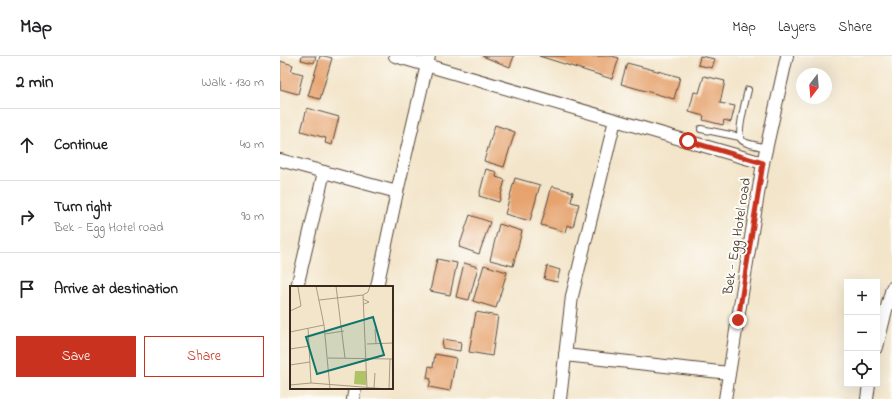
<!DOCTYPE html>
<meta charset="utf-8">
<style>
body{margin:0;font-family:"Indie Flower",sans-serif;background:#f6f6f6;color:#202124}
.controls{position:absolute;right:12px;bottom:12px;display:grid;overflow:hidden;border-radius:0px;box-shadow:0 4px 16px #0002}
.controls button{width:36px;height:36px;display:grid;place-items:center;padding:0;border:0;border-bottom:1px solid #e0e0e0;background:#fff;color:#202124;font:20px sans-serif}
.compass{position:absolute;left:516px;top:12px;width:36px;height:36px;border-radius:50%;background:#fff;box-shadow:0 4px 16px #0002;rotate:196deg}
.stop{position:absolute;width:12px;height:12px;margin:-9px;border:3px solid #c8321e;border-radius:50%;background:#fff}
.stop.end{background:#c8321e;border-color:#fff;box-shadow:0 1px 4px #0008}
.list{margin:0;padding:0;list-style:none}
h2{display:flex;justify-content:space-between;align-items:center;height:52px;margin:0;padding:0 16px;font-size:17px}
h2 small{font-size:13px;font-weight:400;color:#757577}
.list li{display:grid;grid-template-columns:26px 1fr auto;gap:12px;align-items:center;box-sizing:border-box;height:72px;padding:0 16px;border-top:1px solid #e0e0e0}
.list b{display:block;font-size:15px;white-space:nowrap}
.list p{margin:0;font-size:13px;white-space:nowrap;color:#757577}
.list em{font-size:13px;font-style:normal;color:#757577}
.actions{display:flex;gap:8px;padding:12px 16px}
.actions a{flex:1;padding:9px 0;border:1px solid #c8321e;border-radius:0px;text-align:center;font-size:14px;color:#c8321e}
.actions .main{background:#c8321e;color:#fff}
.icon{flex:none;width:22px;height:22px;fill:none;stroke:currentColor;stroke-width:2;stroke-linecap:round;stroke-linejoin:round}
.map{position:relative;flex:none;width:612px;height:343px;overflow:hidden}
header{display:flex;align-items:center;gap:24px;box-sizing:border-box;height:56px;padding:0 20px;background:#fff;border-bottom:1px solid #e0e0e0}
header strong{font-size:19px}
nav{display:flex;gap:22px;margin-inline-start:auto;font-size:14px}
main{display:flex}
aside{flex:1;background:#fff}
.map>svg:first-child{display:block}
.building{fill:#e6a36e}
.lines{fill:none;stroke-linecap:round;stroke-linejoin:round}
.service-casing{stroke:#574638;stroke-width:8}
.minor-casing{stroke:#574638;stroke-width:14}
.service{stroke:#fff;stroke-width:6}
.minor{stroke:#fff;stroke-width:12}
.route{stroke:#c8321e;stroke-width:5}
.labels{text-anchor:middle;stroke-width:4;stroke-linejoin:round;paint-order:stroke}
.street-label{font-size:14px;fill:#3b2a1e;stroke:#fdfcf7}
.inset-road{fill:none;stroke:#a99a85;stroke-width:1}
.view{fill:#0f766e;fill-opacity:0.15;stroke:#0f766e;stroke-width:2}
.inset-edge{fill:none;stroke:#3b2a1e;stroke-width:2}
</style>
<header>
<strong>Map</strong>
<nav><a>Map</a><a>Layers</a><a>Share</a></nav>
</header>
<main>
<aside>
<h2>2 min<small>Walk · 130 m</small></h2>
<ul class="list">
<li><svg class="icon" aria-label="ahead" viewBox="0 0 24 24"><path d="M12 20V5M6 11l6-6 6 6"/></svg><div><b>Continue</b></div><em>40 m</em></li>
<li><svg class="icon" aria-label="right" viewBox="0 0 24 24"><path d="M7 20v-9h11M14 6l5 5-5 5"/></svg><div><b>Turn right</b><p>Bek - Egg Hotel road</p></div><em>90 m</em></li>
<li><svg class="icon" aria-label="arrive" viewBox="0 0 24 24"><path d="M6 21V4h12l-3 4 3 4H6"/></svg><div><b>Arrive at destination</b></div></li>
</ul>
<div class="actions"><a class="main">Save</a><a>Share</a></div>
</aside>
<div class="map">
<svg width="612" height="343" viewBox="0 0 612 343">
<rect width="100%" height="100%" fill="#fdfcf7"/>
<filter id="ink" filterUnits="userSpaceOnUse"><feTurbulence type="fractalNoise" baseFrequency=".025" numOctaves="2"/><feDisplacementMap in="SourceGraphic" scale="8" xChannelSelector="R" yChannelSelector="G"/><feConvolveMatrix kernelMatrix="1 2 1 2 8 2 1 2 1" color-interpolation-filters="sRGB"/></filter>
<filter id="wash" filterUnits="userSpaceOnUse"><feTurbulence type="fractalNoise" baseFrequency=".012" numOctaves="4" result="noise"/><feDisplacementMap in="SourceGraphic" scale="16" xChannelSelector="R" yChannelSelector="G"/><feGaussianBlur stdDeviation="0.9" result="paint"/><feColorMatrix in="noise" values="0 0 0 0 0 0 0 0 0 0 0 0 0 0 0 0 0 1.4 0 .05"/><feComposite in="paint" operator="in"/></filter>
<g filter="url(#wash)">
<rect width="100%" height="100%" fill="#f3e5ca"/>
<g id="blocks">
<g class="building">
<path d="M 22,0 L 36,0 L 34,7 L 21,4 Z"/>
<path d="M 40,0 L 44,0 L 52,2 L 40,43 L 28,40 Z"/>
<path d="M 202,0 L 234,0 L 230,11 Z"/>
<path d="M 259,0 L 332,0 L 339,2 L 332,23 Z"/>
<path d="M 420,0 L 435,3 L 432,12 L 418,9 Z"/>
<path d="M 0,5 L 13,9 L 11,15 L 23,18 L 18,38 L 0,33 Z"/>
<path d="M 347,7 L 400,21 L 394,43 L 341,28 Z"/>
<path d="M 424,20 L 445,25 L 440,47 L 455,50 L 451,66 L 444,64 L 443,69 L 423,64 L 424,60 L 409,56 L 414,36 L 419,37 Z"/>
<path d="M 27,52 L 59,61 L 52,89 L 45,87 L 46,82 L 21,75 Z"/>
<path d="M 215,69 L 235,76 L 224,111 L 204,105 Z"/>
<path d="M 206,113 L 217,116 L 216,121 L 225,124 L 219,146 L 199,140 Z"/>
<path d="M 235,122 L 260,129 L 250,165 L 225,158 Z"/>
<path d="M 272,130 L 293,136 L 291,146 L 299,148 L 293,171 L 287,169 L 285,176 L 261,169 Z"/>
<path d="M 190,159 L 210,166 L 199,198 L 179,191 Z"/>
<path d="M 219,168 L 242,175 L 233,210 L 210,204 Z"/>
<path d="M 157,203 L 177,207 L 170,239 L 150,235 Z"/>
<path d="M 184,207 L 198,211 L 189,244 L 176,241 Z"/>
<path d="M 204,209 L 227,216 L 216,252 L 193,245 Z"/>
<path d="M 267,210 L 280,214 L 277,226 L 264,223 Z"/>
<path d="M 196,256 L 218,260 L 212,300 L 189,296 Z"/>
<path d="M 163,283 L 181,286 L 180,295 L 162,292 Z"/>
<path d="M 155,298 L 176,302 L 170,335 L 149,331 L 151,323 L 147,322 L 149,310 L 153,311 Z"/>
</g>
</g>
</g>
<g filter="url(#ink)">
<use href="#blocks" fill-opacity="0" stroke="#574638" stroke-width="1"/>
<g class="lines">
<g class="service-casing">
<g id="service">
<path d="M 468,34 C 466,42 457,77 461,83 C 463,88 481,90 487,92"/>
<path d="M 421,73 L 460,81"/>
</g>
</g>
<g class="minor-casing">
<g id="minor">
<path d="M 115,0 L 483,107"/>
<path d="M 0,104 L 117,136"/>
<path d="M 17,231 L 44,116"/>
<path d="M 97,231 L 117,136 L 149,0"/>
<path d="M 597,291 L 605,258 L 612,232"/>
<path d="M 285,299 L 449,317"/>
<path d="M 73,343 L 75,332"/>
<path d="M 280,343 L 292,240 L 335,64"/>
<path d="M 445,343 L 483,107 L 507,0"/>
<path d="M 587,343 L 589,328"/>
</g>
</g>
<use href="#service" class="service"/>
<use href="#minor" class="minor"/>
</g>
</g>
<g class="lines" filter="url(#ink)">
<path class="route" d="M 408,85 L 483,107 L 458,264"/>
</g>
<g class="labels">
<g class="street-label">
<text transform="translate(456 180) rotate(-81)" y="5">Bek - Egg Hotel road</text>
</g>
</g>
<g transform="translate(10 230)">
<rect width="103" height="103" fill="#f3e5ca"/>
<path d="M 65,85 L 76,85 L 76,99 L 64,98 Z" fill="#afc266"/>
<path class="inset-road" d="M 26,0 L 34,39 L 40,103M 46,0 L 55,72M 73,9 L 77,102M 73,13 L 79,16 L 74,18M 29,14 L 73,9 L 78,6 L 80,0M 0,25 L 11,20 L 8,1M 18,42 L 21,97M 85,43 L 86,58M 0,46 L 34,39M 35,48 L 54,45M 77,58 L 103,57M 0,63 L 20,60M 38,72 L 103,73M 0,79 L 20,76M 0,99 L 21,97 L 98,103M 84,102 L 85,87M 99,103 L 100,73"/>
<path class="view" d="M 83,31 L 94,69 L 27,88 L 16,51 Z"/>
<rect width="103" height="103" class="inset-edge"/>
</g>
</svg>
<div class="controls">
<button>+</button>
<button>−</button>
<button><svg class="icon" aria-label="locate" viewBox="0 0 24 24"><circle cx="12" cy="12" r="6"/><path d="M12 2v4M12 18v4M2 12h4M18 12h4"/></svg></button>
</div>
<svg class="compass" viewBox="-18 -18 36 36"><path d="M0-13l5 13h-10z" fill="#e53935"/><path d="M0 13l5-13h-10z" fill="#757577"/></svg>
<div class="stop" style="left:408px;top:85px"></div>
<div class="stop end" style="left:458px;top:264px"></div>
</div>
</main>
